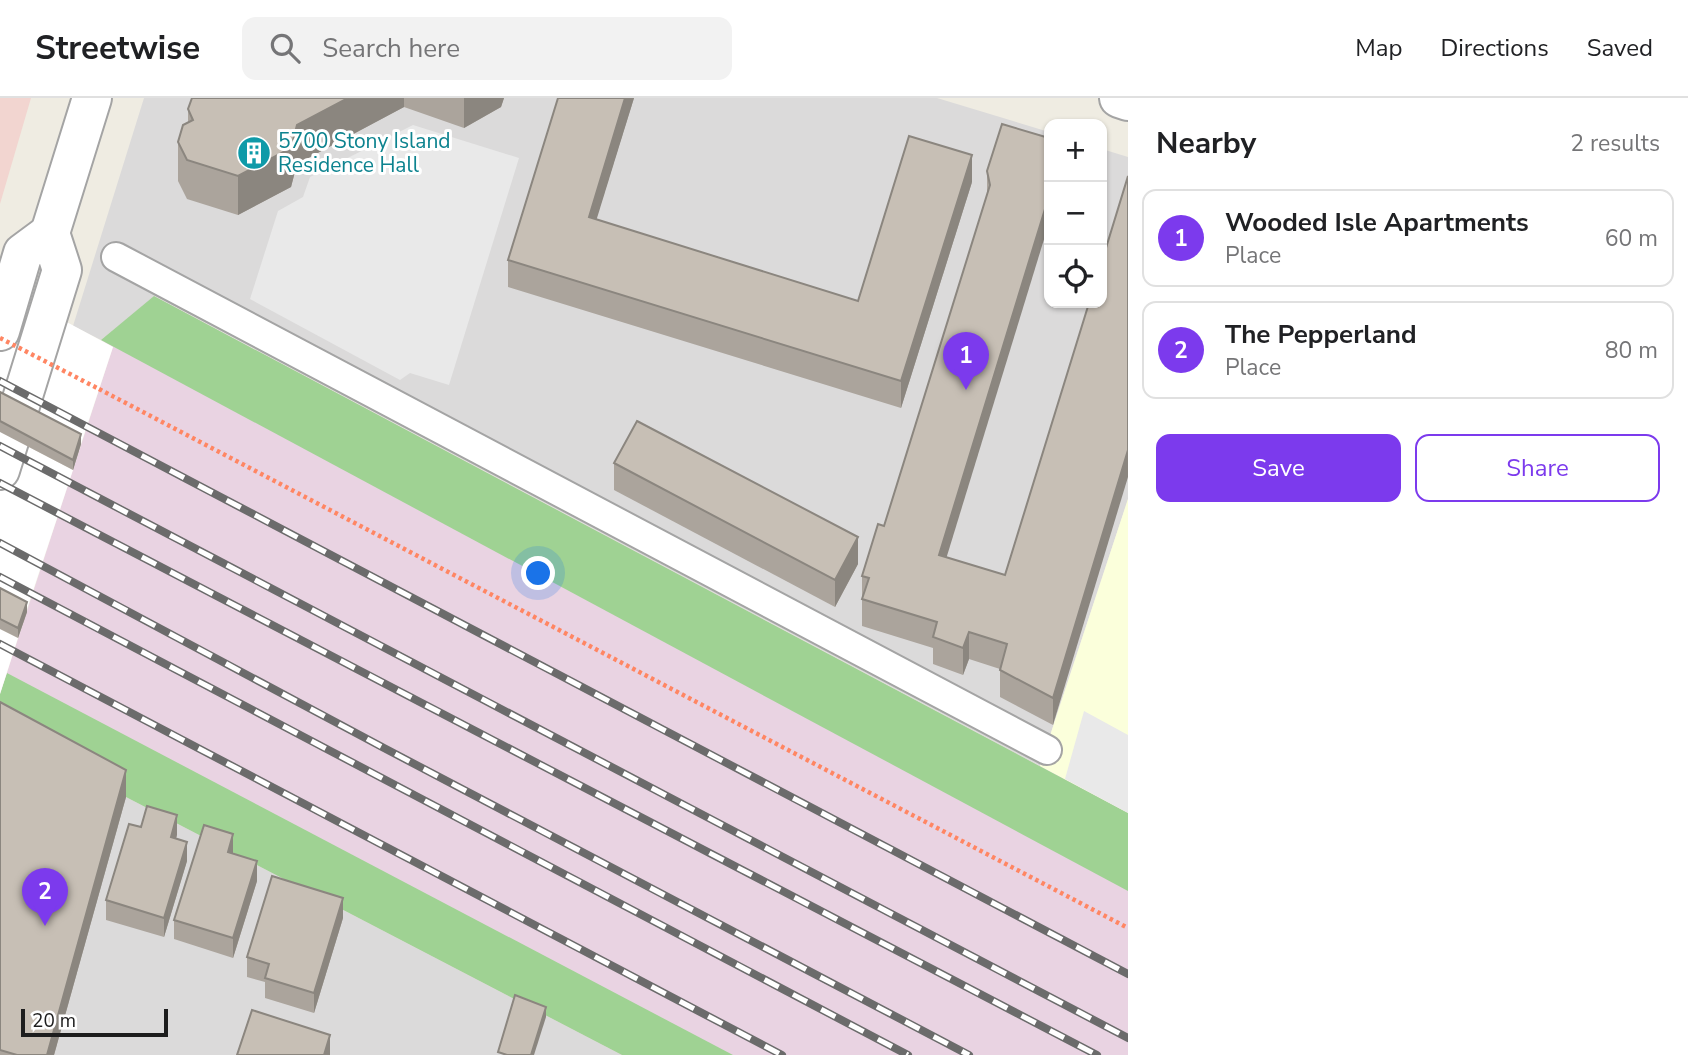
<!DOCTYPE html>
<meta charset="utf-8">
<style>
body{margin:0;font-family:"Nunito Sans",sans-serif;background:#f2f2f2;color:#202124}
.controls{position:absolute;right:21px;top:21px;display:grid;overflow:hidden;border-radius:14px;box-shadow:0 2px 5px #0004}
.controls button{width:63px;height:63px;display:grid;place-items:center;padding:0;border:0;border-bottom:2px solid #e0e0e0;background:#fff;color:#202124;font:35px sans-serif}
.scale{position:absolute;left:21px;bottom:18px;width:147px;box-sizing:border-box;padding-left:7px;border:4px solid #1d1d1d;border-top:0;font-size:19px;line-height:24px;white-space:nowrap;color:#1d1d1d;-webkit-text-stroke:5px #fff;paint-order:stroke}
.you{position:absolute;left:539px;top:476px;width:24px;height:24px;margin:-18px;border:5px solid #fff;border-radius:50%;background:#1a73e8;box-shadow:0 0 0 10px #1a73e833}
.badge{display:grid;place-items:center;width:46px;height:46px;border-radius:50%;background:#7c3aed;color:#fff;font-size:23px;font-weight:700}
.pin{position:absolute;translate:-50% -58px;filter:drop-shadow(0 2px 4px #0008)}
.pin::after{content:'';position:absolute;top:37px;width:24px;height:21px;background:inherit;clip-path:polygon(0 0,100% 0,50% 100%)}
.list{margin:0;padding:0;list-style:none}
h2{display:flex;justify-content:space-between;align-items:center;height:91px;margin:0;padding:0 28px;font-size:30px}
h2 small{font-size:23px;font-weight:400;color:#757577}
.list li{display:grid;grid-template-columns:46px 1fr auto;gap:21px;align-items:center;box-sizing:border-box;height:98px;margin:0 14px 14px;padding:0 14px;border:2px solid #e0e0e0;border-radius:14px}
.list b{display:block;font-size:26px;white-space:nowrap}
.list p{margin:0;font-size:23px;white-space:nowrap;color:#757577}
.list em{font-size:23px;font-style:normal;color:#757577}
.actions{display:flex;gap:14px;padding:21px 28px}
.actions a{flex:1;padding:16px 0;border:2px solid #7c3aed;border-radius:14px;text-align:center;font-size:24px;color:#7c3aed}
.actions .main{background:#7c3aed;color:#fff}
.icon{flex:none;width:38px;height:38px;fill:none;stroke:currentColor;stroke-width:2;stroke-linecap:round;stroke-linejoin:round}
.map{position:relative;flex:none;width:1128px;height:957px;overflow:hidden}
header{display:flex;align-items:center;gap:42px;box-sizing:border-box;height:98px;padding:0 35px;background:#fff;border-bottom:2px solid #e0e0e0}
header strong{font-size:33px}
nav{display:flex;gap:38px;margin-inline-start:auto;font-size:24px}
.search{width:490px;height:63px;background:#f2f2f2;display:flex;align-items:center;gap:18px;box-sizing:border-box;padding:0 24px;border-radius:14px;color:#757577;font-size:26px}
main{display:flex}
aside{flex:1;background:#fff}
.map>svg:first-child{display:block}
.residential{fill:#dbdada}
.commercial{fill:#f2d5d0}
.industrial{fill:#e9d3e2}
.education{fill:#fbffdb}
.forest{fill:#9fd293}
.parking{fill:#e9e9e9}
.pier{fill:#fff}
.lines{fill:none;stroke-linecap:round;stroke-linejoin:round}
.service-casing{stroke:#a4a4a4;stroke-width:32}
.tertiary-casing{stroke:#a4a4a4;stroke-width:42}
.path{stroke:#ff8663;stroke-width:4.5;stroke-dasharray:3.5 3.5;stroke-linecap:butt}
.service{stroke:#fff;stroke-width:28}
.tertiary{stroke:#fff;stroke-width:38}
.rail-casing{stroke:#6b6b6b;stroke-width:8}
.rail{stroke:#fff;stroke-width:5;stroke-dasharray:16;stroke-linecap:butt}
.path-bridge{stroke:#ff8663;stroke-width:4.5;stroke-dasharray:3.5 3.5;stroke-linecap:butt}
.wall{fill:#aba49c}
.shaded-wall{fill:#8b867f}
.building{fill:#c7bfb5;stroke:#8b867f;stroke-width:2}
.labels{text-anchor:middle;stroke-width:6;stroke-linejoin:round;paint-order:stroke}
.culture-label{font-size:21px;fill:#0d838f;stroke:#fff;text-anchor:start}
</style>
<header>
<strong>Streetwise</strong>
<div class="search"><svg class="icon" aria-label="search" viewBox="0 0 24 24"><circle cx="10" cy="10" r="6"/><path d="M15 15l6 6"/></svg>Search here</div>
<nav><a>Map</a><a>Directions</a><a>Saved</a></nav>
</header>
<main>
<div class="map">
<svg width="1128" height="957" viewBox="0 0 1128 957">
<rect width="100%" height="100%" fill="#efece2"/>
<g class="residential">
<path d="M 144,0 L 937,0 L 1049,34 L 1049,205 L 1102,205 L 1102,51 L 1128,59 L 1128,401 L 1040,668 L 155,198 L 101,242 L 73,228 Z"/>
<path d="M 0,631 L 126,699 L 622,957 L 0,957 Z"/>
</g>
<path class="commercial" d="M 0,0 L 31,0 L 0,106 Z"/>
<path class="industrial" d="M 154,198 L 1128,715 L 1128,957 L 622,957 L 126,699 L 0,596 L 113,249 L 101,242 Z"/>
<path class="education" d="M 1128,401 L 1128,715 L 1040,668 Z"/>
<g class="forest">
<path d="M 154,198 L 1128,715 L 1128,793 L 101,242 Z"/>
<path d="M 7,575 L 733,957 L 622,957 L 126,699 L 0,631 L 0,596 Z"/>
</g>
<g class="parking">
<path d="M 413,27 L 519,60 L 449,287 L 410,275 L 400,282 L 250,201 L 278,113 L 303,99 L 310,79 Z"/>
<path d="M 1084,613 L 1128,637 L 1128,715 L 1065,681 Z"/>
</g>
<g class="pier">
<path d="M 0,188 L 113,249 L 81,346 L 0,304 Z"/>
<path d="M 0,334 L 73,372 L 26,514 L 0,500 Z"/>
<path d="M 0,531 L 18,540 L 0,596 Z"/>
</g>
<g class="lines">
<g class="service-casing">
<path id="service" d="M 116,159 L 1047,652"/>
</g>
<g class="tertiary-casing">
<g id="tertiary">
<path d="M 1119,0 L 1128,3"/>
<path d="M 0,233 L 23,155 L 50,135"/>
<path d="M 0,372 L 62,172 L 50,135 L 92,0"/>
</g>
</g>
<path class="path" d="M 99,291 L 1128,830"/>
<use href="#service" class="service"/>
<use href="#tertiary" class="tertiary"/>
<g class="rail-casing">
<g id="rail">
<path d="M 0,283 L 1128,876"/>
<path d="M 0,348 L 1128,940"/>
<path d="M 0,385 L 1097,957"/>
<path d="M 0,445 L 384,650 L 969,957"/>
<path d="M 0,479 L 908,957"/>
<path d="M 0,546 L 782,957"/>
</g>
</g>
<use href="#rail" class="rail"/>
<path class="path-bridge" d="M 0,240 L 99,291"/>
</g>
<g class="wall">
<path d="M 192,0 L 504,0 L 501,9 L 464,30 L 404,9 L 297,66 L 291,89 L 238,117 L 187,101 L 178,83 L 178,44 L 188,24 L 188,11 Z"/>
<path d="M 558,0 L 634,0 L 596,121 L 858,203 L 972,84 L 901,310 L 508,189 L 508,162 Z"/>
<path d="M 1002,26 L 946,459 L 1005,477 L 1089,205 L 1053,627 L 1000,599 L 1000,571 L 969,561 L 963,577 L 933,566 L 933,550 L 862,528 L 862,478 L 884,428 L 987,98 L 987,73 Z"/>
<path d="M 0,294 L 81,346 L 73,372 L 0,334 Z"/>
<path d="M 614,365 L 858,466 L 835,509 L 614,392 Z"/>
<path d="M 0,490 L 27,514 L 18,540 L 0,531 Z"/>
<path d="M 0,604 L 126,699 L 54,957 L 0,957 Z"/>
<path d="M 177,737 L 176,740 L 187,763 L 164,839 L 106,822 L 106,802 Z"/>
<path d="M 233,756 L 257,783 L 233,860 L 174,841 L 174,822 Z"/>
<path d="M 343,820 L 314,915 L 265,900 L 265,884 L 247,879 L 247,859 Z"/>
</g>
<g class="shaded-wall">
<path d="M 348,0 L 404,0 L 404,9 L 297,66 L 291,89 L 238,117 L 238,78 L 297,27 Z"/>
<path d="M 464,0 L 504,0 L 501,9 L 464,30 Z"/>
<path d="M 625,0 L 634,0 L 589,146 L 589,119 Z"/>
<path d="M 972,57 L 972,84 L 901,310 L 901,283 Z"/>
<path d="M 1049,98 L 1049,125 L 939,484 L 939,457 Z"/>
<path d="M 81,336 L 81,346 L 73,372 L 73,362 Z"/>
<path d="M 1128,352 L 1128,379 L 1053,627 L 1053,600 Z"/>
<path d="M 858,439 L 858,466 L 835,509 L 835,482 Z"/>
<path d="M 27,504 L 27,514 L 18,540 L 18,530 Z"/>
<path d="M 969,534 L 969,561 L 963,577 L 963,550 Z"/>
<path d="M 126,672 L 126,699 L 54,957 L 47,957 Z"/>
<path d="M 177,717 L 177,737 L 171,758 L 171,739 Z"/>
<path d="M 233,736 L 233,756 L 228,754 Z"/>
<path d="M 187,744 L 187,763 L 164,839 L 164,820 Z"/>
<path d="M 257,763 L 257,783 L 233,860 L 233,840 Z"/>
<path d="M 343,800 L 343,820 L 314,915 L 314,895 Z"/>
<path d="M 546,909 L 546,919 L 534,957 L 531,957 Z"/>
<path d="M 330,937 L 330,957 L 324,957 Z"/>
</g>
<g class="building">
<path d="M 192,0 L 348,0 L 297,27 L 291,50 L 238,78 L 187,62 L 178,44 L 183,27 L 193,22 L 188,11 Z"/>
<path d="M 558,0 L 625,0 L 589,119 L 858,203 L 909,38 L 972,57 L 901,283 L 508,162 Z"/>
<path d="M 1002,26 L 1049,40 L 1049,98 L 939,457 L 1005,477 L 1089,205 L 1102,205 L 1102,163 L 1128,78 L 1128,352 L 1053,600 L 1000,572 L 1007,546 L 969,534 L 963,550 L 933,539 L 937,524 L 862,501 L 869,480 L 862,478 L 878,426 L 884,428 L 990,87 L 987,73 Z"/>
<path d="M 0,294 L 81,336 L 73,362 L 0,323 Z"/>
<path d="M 637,323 L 858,439 L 835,482 L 614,365 Z"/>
<path d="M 0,490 L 27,504 L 18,530 L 0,521 Z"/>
<path d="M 0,604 L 126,672 L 47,957 L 17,957 L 0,952 Z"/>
<path d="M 147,708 L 177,717 L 171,739 L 187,744 L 164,820 L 106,802 L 129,726 L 141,729 Z"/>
<path d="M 204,727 L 233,736 L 228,754 L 257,763 L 233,840 L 174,822 Z"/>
<path d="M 272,778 L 343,800 L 314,895 L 265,880 L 269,866 L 247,859 Z"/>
<path d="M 515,897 L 546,909 L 531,957 L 507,957 L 498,954 Z"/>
<path d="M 252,912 L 330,937 L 324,957 L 237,957 Z"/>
</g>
<defs>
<g id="building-disc" transform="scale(1.75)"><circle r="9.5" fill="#0f9aa8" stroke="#fff"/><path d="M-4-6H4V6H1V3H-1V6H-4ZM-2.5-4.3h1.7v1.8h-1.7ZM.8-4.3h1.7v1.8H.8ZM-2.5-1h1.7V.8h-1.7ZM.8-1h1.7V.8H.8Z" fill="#fff"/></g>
</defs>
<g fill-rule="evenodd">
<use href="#building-disc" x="254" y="55"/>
</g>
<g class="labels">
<g class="culture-label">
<text x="278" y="50">5700 Stony Island<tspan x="278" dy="24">Residence Hall</tspan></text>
</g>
</g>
</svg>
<div class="controls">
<button>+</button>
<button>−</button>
<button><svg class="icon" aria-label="locate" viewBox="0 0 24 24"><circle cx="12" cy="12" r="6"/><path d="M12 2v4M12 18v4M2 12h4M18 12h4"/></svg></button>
</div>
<div class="scale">20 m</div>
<div class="you"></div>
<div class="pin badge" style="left:966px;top:292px">1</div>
<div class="pin badge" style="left:45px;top:828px">2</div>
</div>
<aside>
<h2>Nearby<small>2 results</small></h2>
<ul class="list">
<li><span class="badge">1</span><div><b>Wooded Isle Apartments</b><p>Place</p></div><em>60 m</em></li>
<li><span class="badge">2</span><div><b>The Pepperland</b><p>Place</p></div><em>80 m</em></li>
</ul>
<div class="actions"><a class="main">Save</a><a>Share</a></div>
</aside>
</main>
